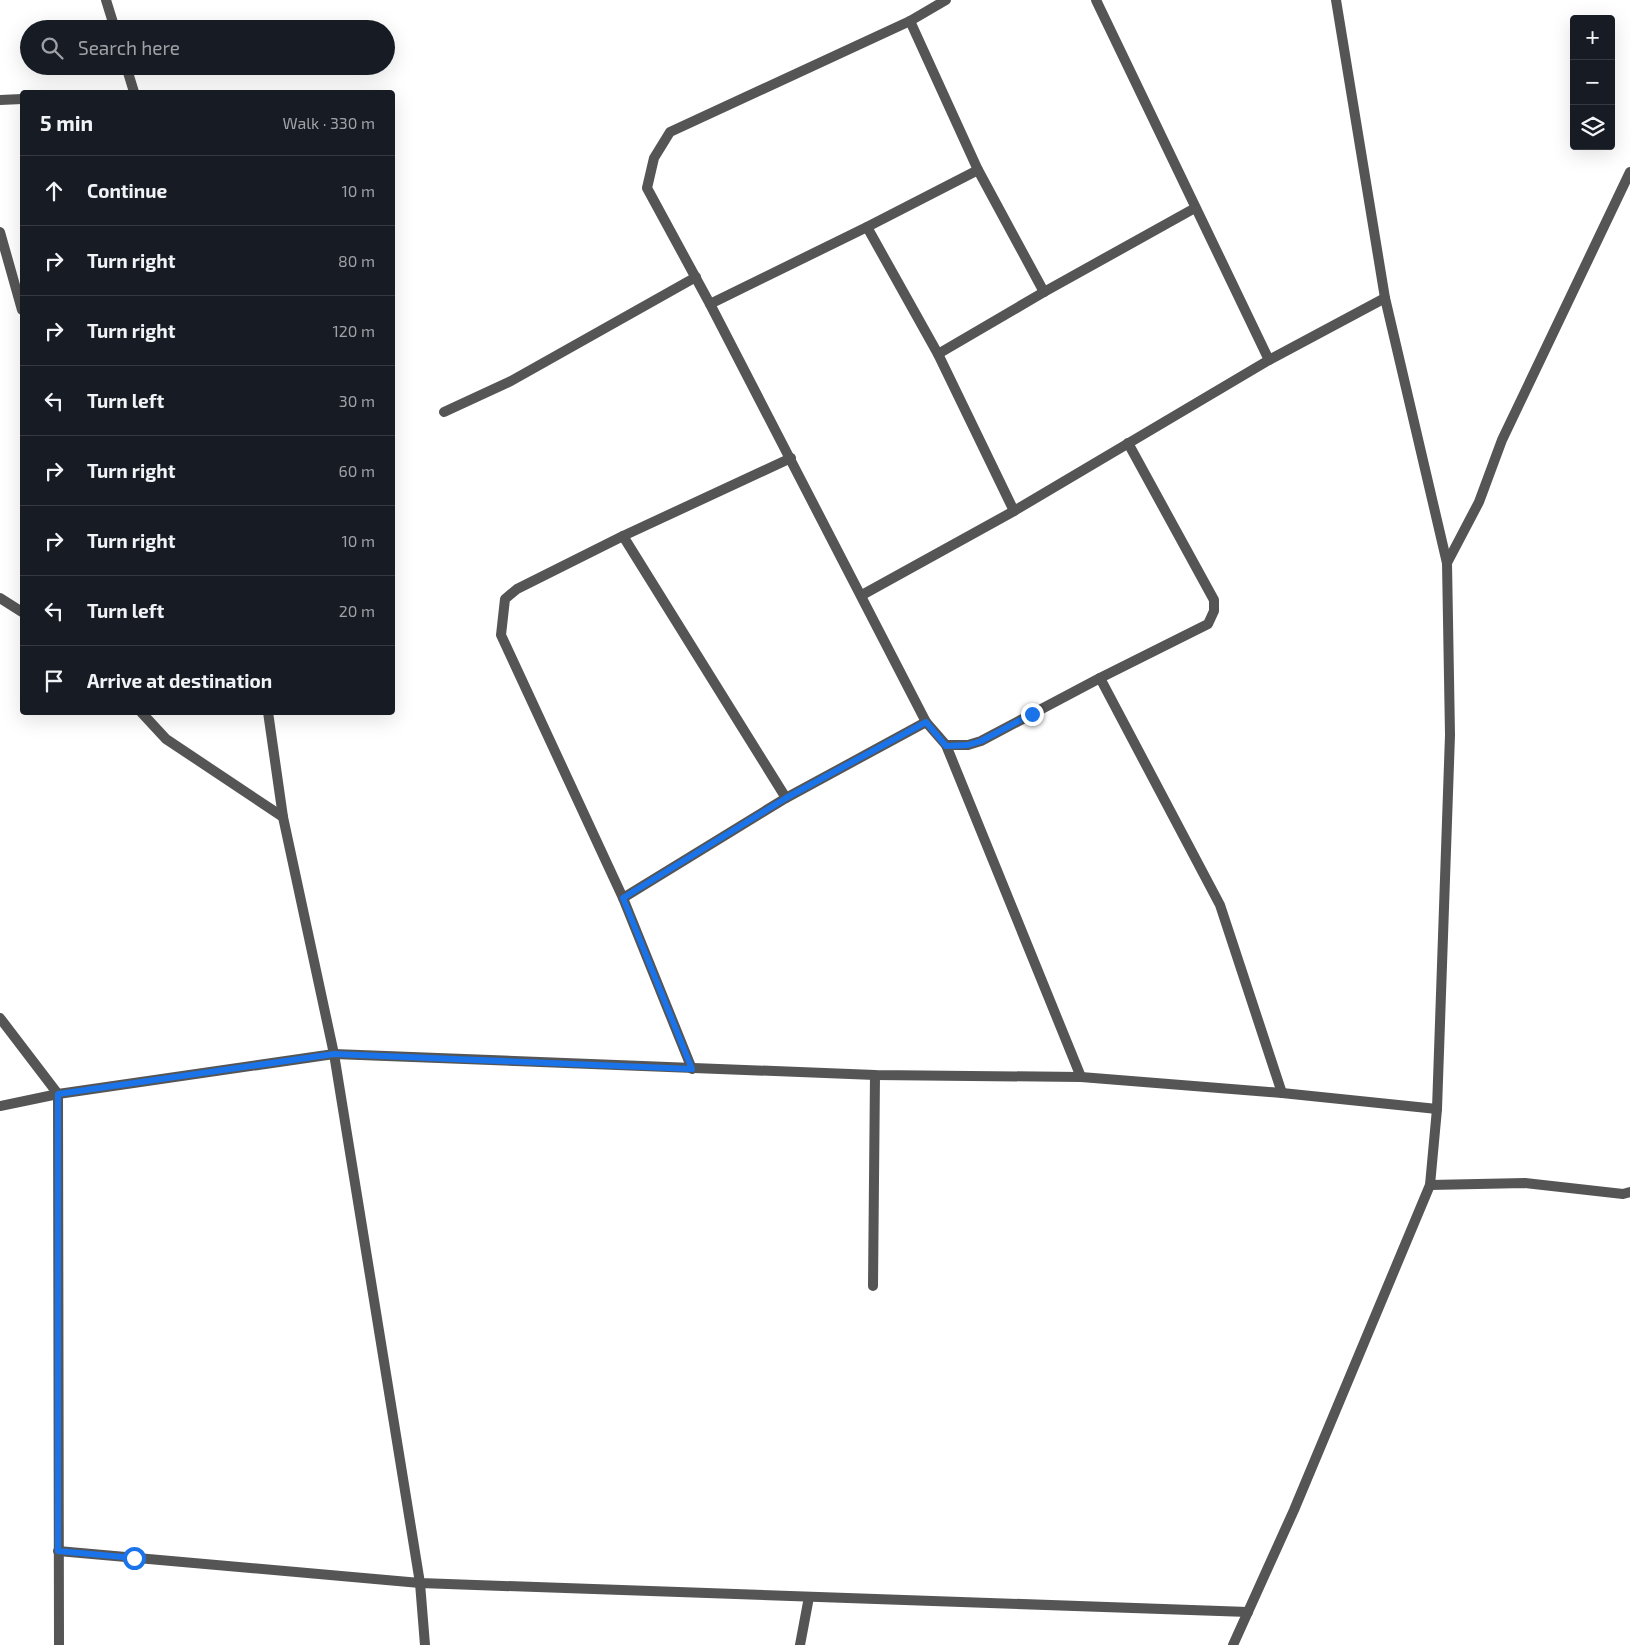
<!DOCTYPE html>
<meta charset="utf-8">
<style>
body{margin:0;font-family:"Exo 2",sans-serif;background:#20242c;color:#f1f3f6}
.controls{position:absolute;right:15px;top:15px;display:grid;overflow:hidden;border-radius:5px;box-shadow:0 5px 20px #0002}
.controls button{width:45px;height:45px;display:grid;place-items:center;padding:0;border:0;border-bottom:1px solid #363941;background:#171b24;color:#f1f3f6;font:25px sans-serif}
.stop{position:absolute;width:15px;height:15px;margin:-11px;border:4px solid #1a73e8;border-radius:50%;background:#fff}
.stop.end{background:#1a73e8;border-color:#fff;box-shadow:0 1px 5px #0008}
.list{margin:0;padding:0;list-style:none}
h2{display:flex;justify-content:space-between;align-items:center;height:65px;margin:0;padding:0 20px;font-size:21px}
h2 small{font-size:16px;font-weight:400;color:#9ea1a6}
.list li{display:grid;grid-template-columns:32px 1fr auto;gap:15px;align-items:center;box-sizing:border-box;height:70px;padding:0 20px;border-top:1px solid #363941}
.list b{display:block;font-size:19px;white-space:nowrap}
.list em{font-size:16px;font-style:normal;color:#9ea1a6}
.icon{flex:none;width:28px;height:28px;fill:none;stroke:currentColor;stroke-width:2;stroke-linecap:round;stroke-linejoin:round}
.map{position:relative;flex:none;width:1630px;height:1645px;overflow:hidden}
.search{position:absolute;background:#171b24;box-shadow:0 5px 20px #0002;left:20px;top:20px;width:375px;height:55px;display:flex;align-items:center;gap:12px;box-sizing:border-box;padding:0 18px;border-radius:28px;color:#9ea1a6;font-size:19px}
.panel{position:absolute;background:#171b24;box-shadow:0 5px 20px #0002;left:20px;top:90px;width:375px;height:625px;border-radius:5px}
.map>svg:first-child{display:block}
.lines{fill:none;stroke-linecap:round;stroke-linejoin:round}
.service{stroke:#555;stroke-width:10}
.minor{stroke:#555;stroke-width:10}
.route{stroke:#1a73e8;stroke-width:6}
</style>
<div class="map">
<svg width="1630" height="1645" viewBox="0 0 1630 1645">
<rect width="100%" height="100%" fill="#fff"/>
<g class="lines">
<path class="service" d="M 873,1286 L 875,1075"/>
<g class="minor">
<path d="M 106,0 L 115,29"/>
<path d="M 946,0 L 910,21 L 670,132 L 654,158 L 647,188 L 710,304 L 926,722 L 946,745 L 1081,1077"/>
<path d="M 1096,0 L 1269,360"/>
<path d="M 910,21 L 978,170 L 1044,292"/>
<path d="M 126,66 L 134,92"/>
<path d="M 0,100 L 22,99"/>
<path d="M 867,227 L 938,354 L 1014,511"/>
<path d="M 0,232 L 22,310"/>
<path d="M 710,304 L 867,227 L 978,170"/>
<path d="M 938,354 L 1044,292 L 1195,208"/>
<path d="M 444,412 L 511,381 L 696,277"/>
<path d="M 623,536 L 786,798"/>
<path d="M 1447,563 L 1479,502 L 1502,440 L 1630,172"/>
<path d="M 862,595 L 1014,511 L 1269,360 L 1385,298"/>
<path d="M 0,598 L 22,612"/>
<path d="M 1100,678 L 1220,905 L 1282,1093"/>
<path d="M 141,712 L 166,739 L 283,817"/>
<path d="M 268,712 L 283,817 L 334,1054 L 420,1583 L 425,1645"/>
<path d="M 946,745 L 968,745 L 981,741 L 1100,678 L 1208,624 L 1214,611 L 1214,600 L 1128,443"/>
<path d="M 623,898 L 786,798 L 926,722"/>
<path d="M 0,1018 L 58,1094 L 59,1645"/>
<path d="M 692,1069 L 623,898 L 501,635 L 505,599 L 517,589 L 623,536 L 791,458"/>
<path d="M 0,1106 L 58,1094 L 334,1054 L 875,1075 L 1081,1077 L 1282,1093 L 1437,1109"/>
<path d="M 1430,1185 L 1525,1183 L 1623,1194 L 1630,1192"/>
<path d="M 58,1551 L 420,1583 L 1248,1612"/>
<path d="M 800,1645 L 809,1597"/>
<path d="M 1233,1645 L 1294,1510 L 1430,1185 L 1437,1109 L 1450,735 L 1447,563 L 1385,298 L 1336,0"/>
</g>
</g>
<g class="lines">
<path class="route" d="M 134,1558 L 58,1551 L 58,1094 L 334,1054 L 692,1069 L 623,898 L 786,798 L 926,722 L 946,746 L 968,745 L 981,741 L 1032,714"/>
</g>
</svg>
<div class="controls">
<button>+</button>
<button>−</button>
<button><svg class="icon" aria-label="layers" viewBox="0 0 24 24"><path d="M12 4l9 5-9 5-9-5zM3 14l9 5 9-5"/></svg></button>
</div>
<div class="stop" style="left:134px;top:1558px"></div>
<div class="stop end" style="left:1032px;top:714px"></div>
<div class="search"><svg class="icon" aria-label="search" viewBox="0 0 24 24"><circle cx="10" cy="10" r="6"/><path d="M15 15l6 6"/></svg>Search here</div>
<section class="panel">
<h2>5 min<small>Walk · 330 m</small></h2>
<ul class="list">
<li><svg class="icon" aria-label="ahead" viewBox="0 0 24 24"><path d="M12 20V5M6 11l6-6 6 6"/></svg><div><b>Continue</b></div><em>10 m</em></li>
<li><svg class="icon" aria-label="right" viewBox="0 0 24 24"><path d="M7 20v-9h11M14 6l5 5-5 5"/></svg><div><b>Turn right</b></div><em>80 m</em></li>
<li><svg class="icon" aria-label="right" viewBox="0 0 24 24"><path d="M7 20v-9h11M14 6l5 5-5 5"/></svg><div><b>Turn right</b></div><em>120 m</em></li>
<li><svg class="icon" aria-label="left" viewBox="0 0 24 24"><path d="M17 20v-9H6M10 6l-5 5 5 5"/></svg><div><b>Turn left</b></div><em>30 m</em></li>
<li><svg class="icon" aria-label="right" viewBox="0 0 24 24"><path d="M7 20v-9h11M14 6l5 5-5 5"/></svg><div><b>Turn right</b></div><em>60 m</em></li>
<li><svg class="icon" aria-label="right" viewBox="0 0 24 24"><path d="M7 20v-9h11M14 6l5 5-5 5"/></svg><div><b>Turn right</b></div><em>10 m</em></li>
<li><svg class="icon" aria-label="left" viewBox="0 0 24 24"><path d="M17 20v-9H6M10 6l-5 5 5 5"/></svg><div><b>Turn left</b></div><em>20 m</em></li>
<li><svg class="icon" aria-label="arrive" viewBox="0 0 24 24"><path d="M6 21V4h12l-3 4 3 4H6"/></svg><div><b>Arrive at destination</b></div></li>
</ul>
</section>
</div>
